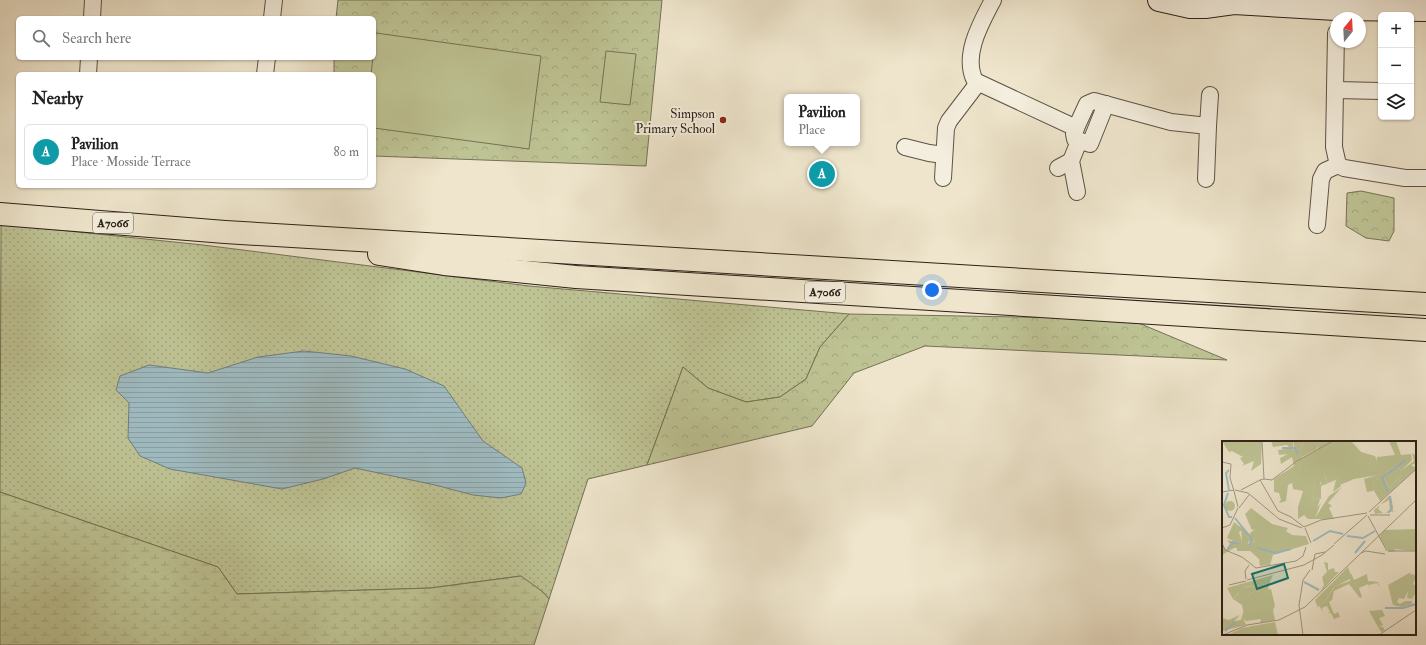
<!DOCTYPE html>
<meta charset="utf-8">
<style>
body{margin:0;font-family:"IM FELL Double Pica",serif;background:#f6f6f6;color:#222}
.controls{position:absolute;right:12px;top:12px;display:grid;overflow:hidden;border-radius:6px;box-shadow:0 1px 3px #0004}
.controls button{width:36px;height:36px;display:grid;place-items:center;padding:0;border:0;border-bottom:1px solid #e0e0e0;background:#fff;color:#222;font:20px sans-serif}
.compass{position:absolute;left:1330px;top:12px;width:36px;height:36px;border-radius:50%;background:#fff;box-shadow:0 1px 3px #0004;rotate:18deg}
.you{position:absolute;left:932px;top:290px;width:14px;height:14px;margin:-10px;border:3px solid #fff;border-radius:50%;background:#1a73e8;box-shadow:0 0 0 6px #1a73e833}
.badge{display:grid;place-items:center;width:26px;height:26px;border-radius:50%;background:#ea580c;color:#fff;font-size:13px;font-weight:700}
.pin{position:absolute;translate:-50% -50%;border:2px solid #fff;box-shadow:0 1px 4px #0006}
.popup{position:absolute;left:784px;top:94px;width:76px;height:52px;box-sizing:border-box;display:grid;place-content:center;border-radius:6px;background:#fff;filter:drop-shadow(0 1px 3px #0005);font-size:13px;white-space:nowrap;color:#767676}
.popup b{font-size:15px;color:#222}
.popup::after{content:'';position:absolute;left:50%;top:100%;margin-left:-8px;border:8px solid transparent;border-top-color:#fff}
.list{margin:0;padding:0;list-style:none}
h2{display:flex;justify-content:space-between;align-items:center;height:52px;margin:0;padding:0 16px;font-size:17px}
h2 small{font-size:13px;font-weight:400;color:#767676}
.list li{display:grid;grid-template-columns:26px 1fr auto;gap:12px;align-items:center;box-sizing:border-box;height:56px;margin:0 8px 8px;padding:0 8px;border:1px solid #e0e0e0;border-radius:6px}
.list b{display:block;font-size:15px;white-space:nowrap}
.list p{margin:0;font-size:13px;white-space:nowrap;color:#767676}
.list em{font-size:13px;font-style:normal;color:#767676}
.icon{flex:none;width:22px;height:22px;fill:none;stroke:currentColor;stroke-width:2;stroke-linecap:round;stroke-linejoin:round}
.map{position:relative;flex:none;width:1426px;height:645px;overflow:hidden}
.search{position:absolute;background:#fff;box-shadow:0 1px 3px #0004;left:16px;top:16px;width:360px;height:44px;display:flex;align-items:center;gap:10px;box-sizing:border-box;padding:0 14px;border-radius:6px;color:#767676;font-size:15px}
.panel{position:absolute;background:#fff;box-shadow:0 1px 3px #0004;left:16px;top:72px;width:360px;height:116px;border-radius:6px}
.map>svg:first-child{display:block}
.grass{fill:url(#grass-dots);stroke:#767256}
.forest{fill:url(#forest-crowns);stroke:#767256}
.wetland{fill:url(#wetland-marsh);stroke:#767256}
.garden{fill:#bec394;stroke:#767256}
.water{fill:url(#water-rules);stroke:#717e7e}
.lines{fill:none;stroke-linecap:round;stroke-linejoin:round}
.street-casing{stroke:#5d5244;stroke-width:18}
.secondary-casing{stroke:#2d2117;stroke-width:24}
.primary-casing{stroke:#2d2117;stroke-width:24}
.street{stroke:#f4eede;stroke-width:16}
.secondary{stroke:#f4eede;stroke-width:22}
.primary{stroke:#eee5cc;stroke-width:22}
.poi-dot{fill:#8f2418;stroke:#f4eede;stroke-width:1.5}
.labels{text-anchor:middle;stroke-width:4;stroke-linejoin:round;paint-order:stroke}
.shield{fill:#f4eede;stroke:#695e53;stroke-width:1}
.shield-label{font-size:12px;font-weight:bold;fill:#2d2117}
.poi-label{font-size:13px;fill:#2d2117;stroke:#f4eede;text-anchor:end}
.inset-river{fill:none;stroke:#9fbcc3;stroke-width:2}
.inset-road{fill:none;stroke:#a19784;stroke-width:1}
.view{fill:#0f766e;fill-opacity:0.15;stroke:#0f766e;stroke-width:2}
.inset-edge{fill:none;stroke:#2d2117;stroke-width:2}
</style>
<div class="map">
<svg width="1426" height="645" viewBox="0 0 1426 645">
<defs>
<pattern id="grass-dots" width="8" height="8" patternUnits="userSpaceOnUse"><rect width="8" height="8" fill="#bec394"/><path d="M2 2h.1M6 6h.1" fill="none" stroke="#a4a77f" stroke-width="1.8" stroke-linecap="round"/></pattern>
<pattern id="forest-crowns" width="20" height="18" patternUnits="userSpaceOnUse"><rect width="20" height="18" fill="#bec394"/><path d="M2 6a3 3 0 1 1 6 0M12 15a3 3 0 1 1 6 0" fill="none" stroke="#a4a77f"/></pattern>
<pattern id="wetland-marsh" width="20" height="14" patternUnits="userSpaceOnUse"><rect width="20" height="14" fill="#bec394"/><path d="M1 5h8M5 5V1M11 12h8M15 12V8" fill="none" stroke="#a4a77f"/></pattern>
<pattern id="water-rules" width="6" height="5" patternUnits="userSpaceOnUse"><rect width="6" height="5" fill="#9fbcc3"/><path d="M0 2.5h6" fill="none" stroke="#89a1a7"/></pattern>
</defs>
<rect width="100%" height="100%" fill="#eee5cc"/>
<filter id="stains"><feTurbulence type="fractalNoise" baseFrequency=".005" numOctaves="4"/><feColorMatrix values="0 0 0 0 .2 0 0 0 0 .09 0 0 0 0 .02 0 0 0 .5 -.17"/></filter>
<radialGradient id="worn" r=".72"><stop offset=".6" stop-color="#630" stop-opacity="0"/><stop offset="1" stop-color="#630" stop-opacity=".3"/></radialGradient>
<path class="grass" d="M 1,224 L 203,245 L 529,286 L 849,314 L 820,347 L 806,379 L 780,397 L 746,402 L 708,388 L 683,367 L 647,465 L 588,479 L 549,599 L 543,592 L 520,576 L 431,588 L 237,594 L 218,567 L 0,492 Z"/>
<g class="forest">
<path d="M 338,0 L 662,0 L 646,166 L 374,156 L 374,74 L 334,74 L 334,58 L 374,58 L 374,18 L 336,18 Z"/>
<path d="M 1361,191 L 1394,198 L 1394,231 L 1389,241 L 1366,238 L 1346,226 L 1347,193 Z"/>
<path d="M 849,314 L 1129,319 L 1227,360 L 925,346 L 854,373 L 812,426 L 647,465 L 683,367 L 708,388 L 746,402 L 780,397 L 806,379 L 820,347 Z"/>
</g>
<path class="wetland" d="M 0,492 L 218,567 L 237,594 L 431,588 L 521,576 L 543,592 L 549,599 L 534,645 L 0,645 Z"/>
<g class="garden">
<path d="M 376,33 L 541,56 L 529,149 L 374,128 L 374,74 L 371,74 Z"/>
<path d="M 606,51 L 636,54 L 630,105 L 600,102 Z"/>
</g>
<path class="water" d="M 304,351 L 351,356 L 405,369 L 444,386 L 483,441 L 522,468 L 526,483 L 521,494 L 501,498 L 473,495 L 435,485 L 355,468 L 323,479 L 282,489 L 170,469 L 140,456 L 128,438 L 129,403 L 116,390 L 120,376 L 149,365 L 208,373 L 258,357 Z"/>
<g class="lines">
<g class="street-casing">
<g id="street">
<path d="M 993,0 C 981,23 962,55 975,81 L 1076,128 L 1087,104 L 1094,101 L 1171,122 L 1208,126 L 1210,95"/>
<path d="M 92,18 L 93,0"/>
<path d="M 272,18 L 274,0"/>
<path d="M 1336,33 L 1334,147 L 1338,165 L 1344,168 L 1405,178 L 1426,178"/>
<path d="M 88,74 L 89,58"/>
<path d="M 265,74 L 267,58"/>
<path d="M 1335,90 L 1381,91"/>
<path d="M 1076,128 L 1074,134 L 1075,139 L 1090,144 L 1106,104"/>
<path d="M 905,147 L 929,153 L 944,155"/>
<path d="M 1058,168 L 1071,161"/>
<path d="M 943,178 L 946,128 L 949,121 L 978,83"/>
<path d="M 1206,179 L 1208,126"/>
<path d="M 1077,192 L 1071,161 L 1079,141"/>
<path d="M 1317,225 L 1321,179 L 1325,171 L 1338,165"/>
</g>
</g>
<g class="secondary-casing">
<path id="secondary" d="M 1159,0 L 1190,7 L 1205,7 L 1234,3 L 1336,9 L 1426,10"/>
</g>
<g class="primary-casing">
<g id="primary">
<path d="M 0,214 L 225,232 L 1426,304"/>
<path d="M 379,254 L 444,264 L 576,277 L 1426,330"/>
</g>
</g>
<use href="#street" class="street"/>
<use href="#secondary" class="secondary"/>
<use href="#primary" class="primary"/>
</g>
<circle class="poi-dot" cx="723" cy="120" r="4"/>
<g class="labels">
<g class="shield">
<rect x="93" y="213" width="40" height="20" rx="3"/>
<rect x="805" y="282" width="40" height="20" rx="3"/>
</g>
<g class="shield-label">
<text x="113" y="227">A7066</text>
<text x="825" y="296">A7066</text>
</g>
<g class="poi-label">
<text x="715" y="118">Simpson<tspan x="715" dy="15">Primary School</tspan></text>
</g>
</g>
<g transform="translate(1222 441)">
<rect width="194" height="194" fill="#eee5cc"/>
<path d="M 49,0 L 61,1 L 78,0 L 72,0 L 71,6 L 67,6 L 65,4 L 51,6 ZM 82,0 L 129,0 L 139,11 L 153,15 L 155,20 L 155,16 L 173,14 L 167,0 L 174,0 L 179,14 L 189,13 L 190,19 L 179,30 L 176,24 L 166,30 L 162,37 L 167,47 L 179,35 L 184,35 L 192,28 L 194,28 L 158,60 L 151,48 L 152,40 L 160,36 L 162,33 L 132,38 L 118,44 L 115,38 L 106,42 L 102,31 L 104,40 L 99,44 L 99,41 L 93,41 L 91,60 L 94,57 L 98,58 L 94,71 L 86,78 L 82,74 L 76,78 L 76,66 L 81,50 L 71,48 L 70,42 L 66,44 L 64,60 L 57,62 L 59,59 L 57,52 L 52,51 L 52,38 L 72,25 L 70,16 L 59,23 L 58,17 L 66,13 L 57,14 L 56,9 L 71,7 L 77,25 L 79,18 L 96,8 L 96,4 L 95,8 L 78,17 L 78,8 ZM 29,67 L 50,83 L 66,87 L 64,90 L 70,94 L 84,95 L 87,103 L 51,114 L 48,124 L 38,125 L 37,118 L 28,110 L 15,110 L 15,107 L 12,107 L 0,114 L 0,103 L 4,109 L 8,103 L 5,99 L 14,101 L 5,97 L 12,81 L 21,88 L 17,91 L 21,104 L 29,102 L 26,95 L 31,92 L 31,102 L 34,96 L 33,88 L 30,89 L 23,73 ZM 126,126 L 130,137 L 112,146 L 103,161 L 97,163 L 96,167 L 93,159 ZM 189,131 L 188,134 L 191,133 L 194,136 L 191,143 L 194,145 L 194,151 L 190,158 L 185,157 L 186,150 L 182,158 L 177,157 L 175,161 L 178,163 L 183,160 L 190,160 L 190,163 L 180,166 L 171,164 L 166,144 ZM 51,134 L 47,143 L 22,146 L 11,158 L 5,147 ZM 49,148 L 53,165 L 51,169 L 53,179 L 38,182 L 39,178 L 24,180 L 21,177 L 24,184 L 0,190 L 0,177 L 7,179 L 18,174 L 12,180 L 19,179 L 27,152 ZM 53,181 L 56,194 L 6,194 L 20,187 Z" fill="#bec394"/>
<path d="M 0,0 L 40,0 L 39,23 L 29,30 L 32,20 L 20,25 L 22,23 L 18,17 L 21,16 L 10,10 L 7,11 ZM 72,0 L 82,0 L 78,8 L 80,19 L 77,25 L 72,12 ZM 190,12 L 194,15 L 194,22 L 189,24 L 194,27 L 184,35 L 179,35 L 167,47 L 162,37 L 166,30 L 176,24 L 179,30 L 192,20 ZM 153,15 L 164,31 L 160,36 L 152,40 L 151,50 L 145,51 L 142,38 L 162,32 ZM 102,31 L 106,42 L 115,38 L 119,45 L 111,51 L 114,39 L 99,45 L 99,58 L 94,57 L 91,60 L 93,40 L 98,41 L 99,44 L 104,40 ZM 120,46 L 106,62 L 110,65 L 107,67 L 112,78 L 86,78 L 99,62 L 93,77 L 107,55 ZM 167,55 L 171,70 L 174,70 L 153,73 L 152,69 L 158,64 L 156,68 L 161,72 L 168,70 L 167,59 L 158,64 ZM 19,86 L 27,93 L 33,88 L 38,92 L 30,102 L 29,95 L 31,93 L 26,94 L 29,97 L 25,104 L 27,107 L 20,103 ZM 194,88 L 194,110 L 172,108 L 174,110 L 167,111 L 156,95 L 159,96 L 158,94 L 162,89 ZM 102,121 L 106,122 L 106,129 L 112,127 L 113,131 L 117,131 L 98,151 L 102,144 L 100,136 L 105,131 ZM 129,132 L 132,139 L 145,133 L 146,140 L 156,141 L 158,146 L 155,142 L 147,144 L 149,150 L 146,143 L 137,147 L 140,156 L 138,157 L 127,143 L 112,150 L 110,159 L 107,161 L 112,173 L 116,171 L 118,176 L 112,178 L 109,172 L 106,172 L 108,171 L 105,165 L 100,167 L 101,171 L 96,163 L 103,161 L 113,145 L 128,140 ZM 160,169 L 163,175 L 157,177 L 161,184 L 157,186 L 161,186 L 163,190 L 159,191 L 147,170 Z" fill="#bec394"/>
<path d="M 165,91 L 194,91 L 194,102 L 188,105 L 173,106 L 166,99 ZM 47,143 L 46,149 L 27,152 L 22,173 L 20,164 L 11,158 L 17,152 L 17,147 Z" fill="#bec394"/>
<path d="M3 65a5 5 0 1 1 10 0a5 5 0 1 1-10 0Z" fill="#bec394"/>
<path class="inset-river" d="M 60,7 L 73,7 L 76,13M 7,49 L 4,32 L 7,29M 166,51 L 160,37 L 184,19M 6,52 L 2,64 L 7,76 L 10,76M 166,72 L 170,67 L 168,55M 13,77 L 29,97 L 28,105M 125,95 L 141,97 L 153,90M 91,100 L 108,90 L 121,93M 35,107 L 54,112 L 69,108M 5,109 L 11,101 L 17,103M 133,112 L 143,100M 82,141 L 97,149M 163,167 L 181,167 L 194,163M 3,190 L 13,181"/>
<path class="inset-road" d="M 40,0 L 42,38 L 38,39 L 56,70 L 69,76 L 82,86M 0,21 L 9,23 L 8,37 L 12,50M 42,38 L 50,39 L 75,20 L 111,0M 13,49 L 26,52 L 57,78 L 80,87M 19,49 L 38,39M 12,50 L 16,66M 0,51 L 12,49M 17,67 L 27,54M 147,71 L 193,29M 148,74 L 168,74M 146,75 L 165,110M 82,86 L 99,79 L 145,72M 0,87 L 8,84 L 16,67M 83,87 L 89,102M 0,102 L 3,109 L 20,116 L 34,127 L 74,120 L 81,115 L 84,106M 112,103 L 145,74M 166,110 L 194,110M 139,112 L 144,110 L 163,113M 90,129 L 93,113 L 103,111M 24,138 L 23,130 L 27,124M 25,139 L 82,124 L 100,114 L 112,104M 7,144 L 24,140M 1,194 L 25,184 L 57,179 L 83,166 L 194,59M 81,194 L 77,164 L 81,139 L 88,129M 157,194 L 194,169"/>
<path class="view" d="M 62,123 L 66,137 L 35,148 L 30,133 Z"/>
<rect width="194" height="194" class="inset-edge"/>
</g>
<rect width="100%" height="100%" filter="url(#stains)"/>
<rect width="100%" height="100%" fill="url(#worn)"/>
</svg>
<div class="controls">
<button>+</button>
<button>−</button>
<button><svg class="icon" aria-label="layers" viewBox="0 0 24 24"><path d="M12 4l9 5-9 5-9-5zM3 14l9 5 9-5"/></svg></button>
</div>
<svg class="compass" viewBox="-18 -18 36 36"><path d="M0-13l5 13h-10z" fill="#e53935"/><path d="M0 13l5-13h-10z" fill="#767676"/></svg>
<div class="you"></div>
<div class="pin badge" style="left:822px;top:174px;background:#0f9aa8">A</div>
<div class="popup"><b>Pavilion</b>Place</div>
<div class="search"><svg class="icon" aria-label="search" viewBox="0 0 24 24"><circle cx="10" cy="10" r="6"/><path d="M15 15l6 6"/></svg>Search here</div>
<section class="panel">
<h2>Nearby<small></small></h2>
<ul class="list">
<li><span class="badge" style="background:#0f9aa8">A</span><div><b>Pavilion</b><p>Place · Mosside Terrace</p></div><em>80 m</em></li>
</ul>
</section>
</div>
